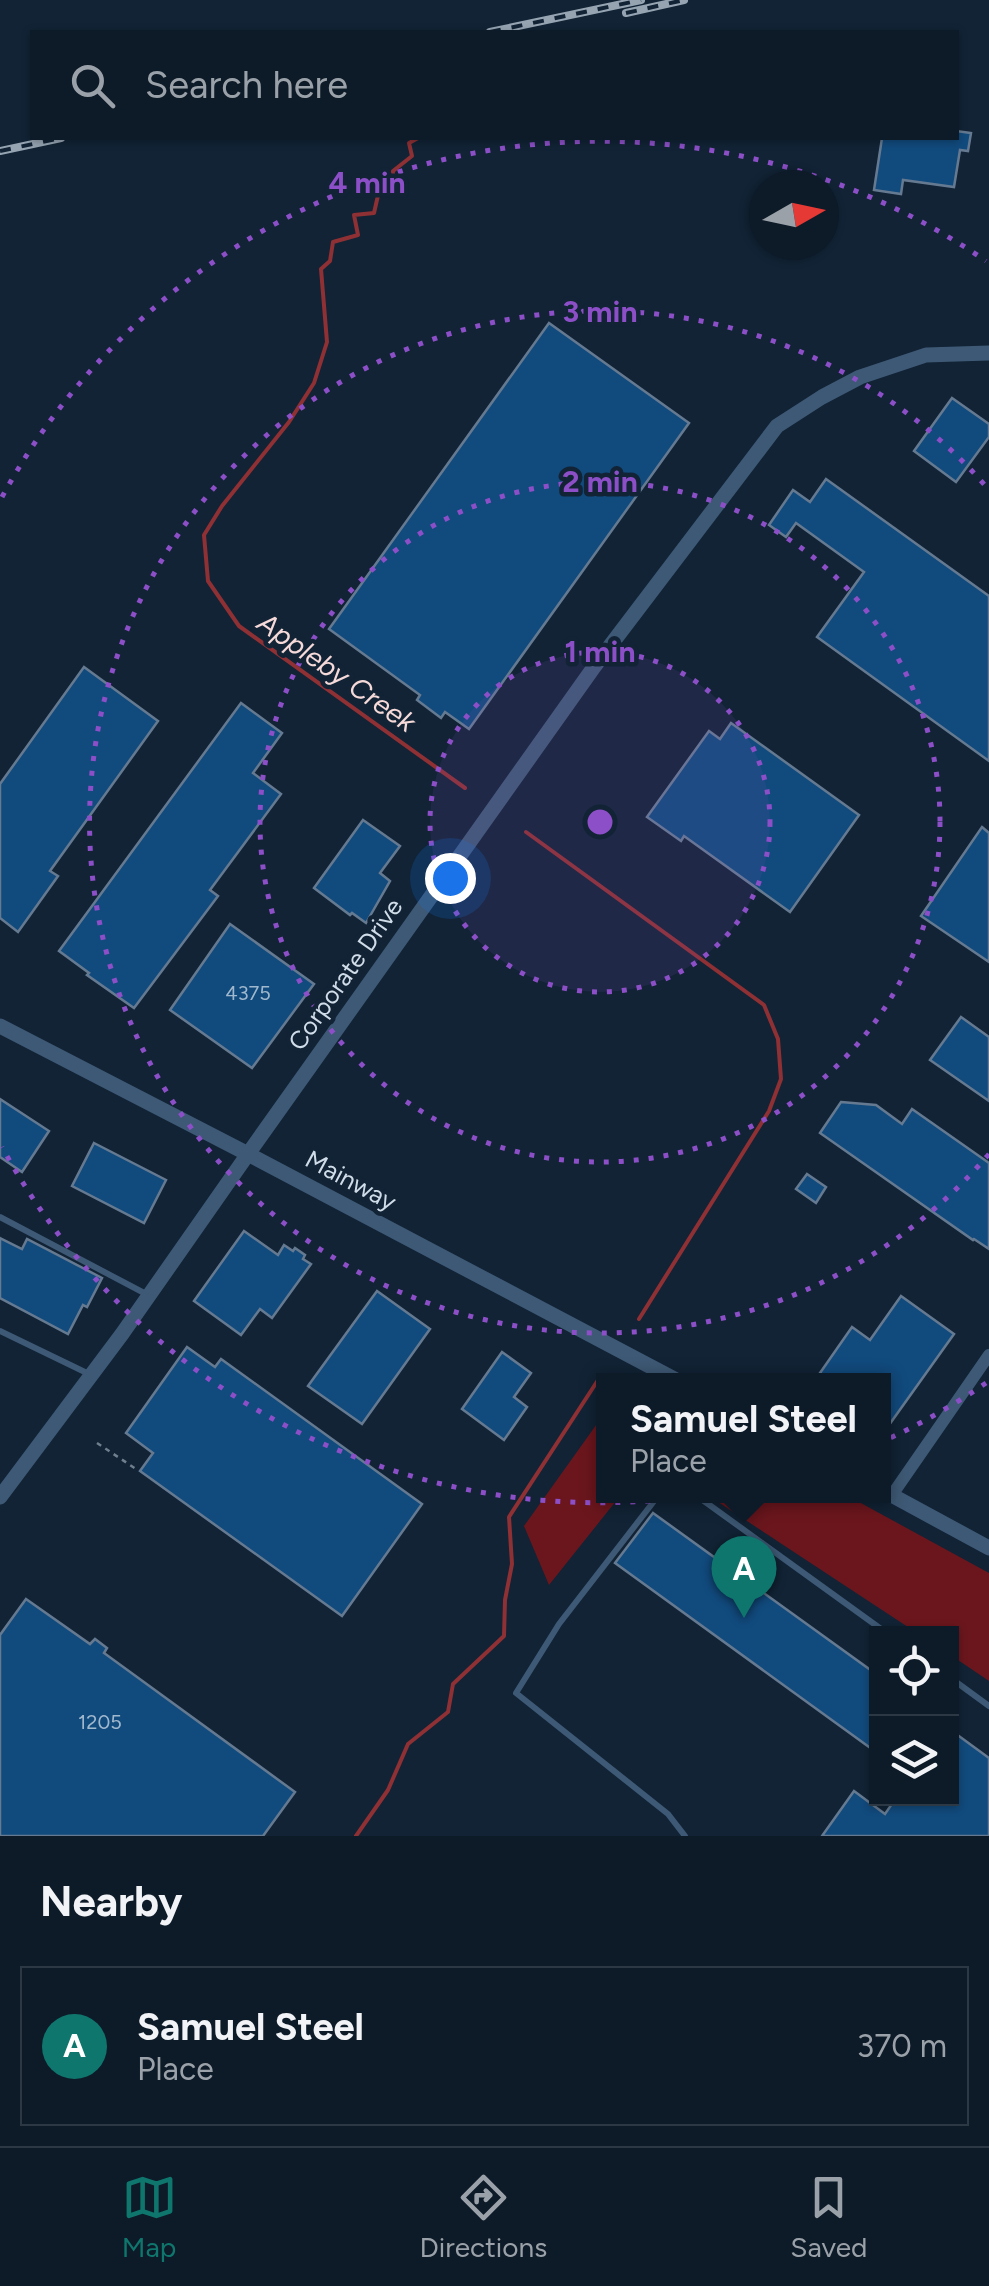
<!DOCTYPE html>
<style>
body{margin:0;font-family:Figtree,sans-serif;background:#162330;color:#f1f3f6}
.controls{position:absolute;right:30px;bottom:30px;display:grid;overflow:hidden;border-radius:0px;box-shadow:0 2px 8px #0004}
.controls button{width:90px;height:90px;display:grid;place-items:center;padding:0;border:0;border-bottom:2px solid #2d3845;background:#0d1a28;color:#f1f3f6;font:50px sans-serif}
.compass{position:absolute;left:749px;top:170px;width:90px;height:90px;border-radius:50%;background:#0d1a28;box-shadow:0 2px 8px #0004;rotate:81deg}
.you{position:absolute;left:450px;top:878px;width:35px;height:35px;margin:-25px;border:8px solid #fff;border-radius:50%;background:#1a73e8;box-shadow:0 0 0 15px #1a73e833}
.badge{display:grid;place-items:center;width:65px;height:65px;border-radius:50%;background:#0f766e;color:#fff;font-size:32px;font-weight:700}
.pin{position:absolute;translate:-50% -82px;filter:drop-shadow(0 2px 5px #0008)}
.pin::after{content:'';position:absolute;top:52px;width:35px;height:30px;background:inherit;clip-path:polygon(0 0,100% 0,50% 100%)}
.popup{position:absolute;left:596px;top:1373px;width:295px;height:130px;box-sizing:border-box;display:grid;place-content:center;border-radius:0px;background:#0d1a28;filter:drop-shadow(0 2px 8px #0005);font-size:32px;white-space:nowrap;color:#9aa1a8}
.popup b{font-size:38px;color:#f1f3f6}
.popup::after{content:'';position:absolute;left:50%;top:100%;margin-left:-20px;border:20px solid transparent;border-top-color:#0d1a28}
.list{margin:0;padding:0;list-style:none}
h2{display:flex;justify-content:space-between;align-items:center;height:130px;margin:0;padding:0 40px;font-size:42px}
h2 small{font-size:32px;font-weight:400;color:#9aa1a8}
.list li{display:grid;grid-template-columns:65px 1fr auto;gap:30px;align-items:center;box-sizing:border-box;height:160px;margin:0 20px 20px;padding:0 20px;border:2px solid #2d3845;border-radius:0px}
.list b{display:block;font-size:38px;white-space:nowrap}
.list p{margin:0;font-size:32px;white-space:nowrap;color:#9aa1a8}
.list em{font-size:32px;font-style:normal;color:#9aa1a8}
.icon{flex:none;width:55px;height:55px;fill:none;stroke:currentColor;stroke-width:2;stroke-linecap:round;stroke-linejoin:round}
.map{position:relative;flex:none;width:989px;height:1836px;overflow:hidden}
.search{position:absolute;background:#0d1a28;box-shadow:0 2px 8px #0004;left:30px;right:30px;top:30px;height:110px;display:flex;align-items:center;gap:25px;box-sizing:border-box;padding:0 35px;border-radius:0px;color:#9aa1a8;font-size:38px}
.sheet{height:310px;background:#0d1a28}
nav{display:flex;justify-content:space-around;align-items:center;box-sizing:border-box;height:140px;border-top:2px solid #2d3845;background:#0d1a28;font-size:28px;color:#9aa1a8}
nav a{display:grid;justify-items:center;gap:5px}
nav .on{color:#0f766e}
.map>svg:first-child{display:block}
.green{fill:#6b161d}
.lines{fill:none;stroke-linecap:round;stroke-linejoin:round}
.stream{stroke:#8e3034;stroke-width:4}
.building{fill:#114a7d;stroke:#657a91;stroke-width:2.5}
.path{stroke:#707f8e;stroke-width:2.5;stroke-dasharray:5 5;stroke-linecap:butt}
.service{stroke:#3e5975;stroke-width:6}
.minor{stroke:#3e5975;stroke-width:12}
.tertiary{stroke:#3e5975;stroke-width:15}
.rail-casing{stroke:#96a4b2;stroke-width:8}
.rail{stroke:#112335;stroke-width:4;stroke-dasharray:11;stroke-linecap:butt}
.ring{fill:none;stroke:#8c4fc7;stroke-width:5;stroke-dasharray:5 10}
.labels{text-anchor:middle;stroke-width:9;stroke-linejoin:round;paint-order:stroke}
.number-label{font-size:20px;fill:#a0b8cd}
.street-label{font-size:25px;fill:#d0dce8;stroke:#112335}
.water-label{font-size:28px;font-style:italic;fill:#f6dad9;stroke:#112335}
.centre{fill:#8c4fc7;stroke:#112335;stroke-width:5}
.ring-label{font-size:30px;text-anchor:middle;font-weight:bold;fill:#8c4fc7;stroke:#112335;stroke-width:9;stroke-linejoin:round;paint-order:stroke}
</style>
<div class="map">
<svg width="989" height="1836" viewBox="0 0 989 1836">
<rect width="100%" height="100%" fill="#112335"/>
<g class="green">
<path d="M 604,1414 L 604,1496 L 620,1496 L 549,1585 L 524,1526 Z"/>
<path d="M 709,1496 L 848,1496 L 989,1573 L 989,1681 L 952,1656 L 952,1634 L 917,1633 Z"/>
</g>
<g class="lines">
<g class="stream">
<path d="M 418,138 L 409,143 L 412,156 L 393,171 L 392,189 L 379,191 L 374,213 L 354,215 L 358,235 L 333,242 L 330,261 L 321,269 L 327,342 L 314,383 L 289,422 L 222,506 L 204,535 L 208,581 L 239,626 L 465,788"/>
<path d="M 526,832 L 764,1005 L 778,1039 L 781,1079 L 769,1111 L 639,1319"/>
<path d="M 356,1836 L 388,1790 L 408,1744 L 448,1712 L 453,1684 L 504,1636 L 505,1600 L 512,1564 L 509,1517 L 600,1377"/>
</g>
</g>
<g class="building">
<path d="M 956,131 L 971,133 L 968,151 L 960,150 L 954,187 L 903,180 L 901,194 L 874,190 L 882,138 L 956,138 Z"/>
<path d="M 549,323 L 689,423 L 469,729 L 445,712 L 441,718 L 417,700 L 420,695 L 329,629 Z"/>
<path d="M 952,398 L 989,424 L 989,437 L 956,482 L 914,451 Z"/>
<path d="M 826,479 L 989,596 L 989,761 L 817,637 L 864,572 L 796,523 L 786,537 L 769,525 L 793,490 L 810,502 Z"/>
<path d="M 84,667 L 158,721 L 50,871 L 58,876 L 18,932 L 0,918 L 0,784 Z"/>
<path d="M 241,703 L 282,733 L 253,773 L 281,794 L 210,890 L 218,896 L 134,1008 L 87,975 L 89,973 L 59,951 Z"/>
<path d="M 731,723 L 859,815 L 790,912 L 684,836 L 681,841 L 647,817 L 709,731 L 720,739 Z"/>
<path d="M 363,820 L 400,846 L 380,873 L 390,881 L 366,923 L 352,913 L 350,915 L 314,888 Z"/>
<path d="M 982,827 L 989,833 L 989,962 L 921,916 Z"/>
<path d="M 230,924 L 314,984 L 252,1068 L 170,1010 Z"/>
<path d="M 961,1017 L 989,1037 L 989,1101 L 930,1060 Z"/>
<path d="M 0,1099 L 49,1131 L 22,1172 L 0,1157 Z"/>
<path d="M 841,1102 L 876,1105 L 902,1124 L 912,1109 L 989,1163 L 989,1249 L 974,1239 L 973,1240 L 820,1133 Z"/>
<path d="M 94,1143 L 166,1180 L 144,1223 L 72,1186 Z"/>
<path d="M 807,1174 L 826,1187 L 816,1203 L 796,1189 Z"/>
<path d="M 244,1231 L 278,1255 L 284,1245 L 293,1251 L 295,1248 L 305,1255 L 303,1259 L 311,1264 L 272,1318 L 260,1309 L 241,1335 L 194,1301 Z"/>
<path d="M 0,1238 L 22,1249 L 27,1239 L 102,1278 L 87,1307 L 83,1305 L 68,1334 L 0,1298 Z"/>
<path d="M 377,1291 L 430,1329 L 362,1424 L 308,1386 Z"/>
<path d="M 901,1296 L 954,1334 L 884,1432 L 884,1380 L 830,1380 L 820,1373 L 852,1327 L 870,1340 Z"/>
<path d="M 187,1347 L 215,1367 L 221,1359 L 422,1504 L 342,1616 L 140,1471 L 153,1453 L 126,1433 Z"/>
<path d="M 502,1352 L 531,1373 L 514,1397 L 527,1407 L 504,1440 L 462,1409 Z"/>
<path d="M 653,1513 L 876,1674 L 876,1752 L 615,1563 Z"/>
<path d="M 26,1599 L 90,1644 L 95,1639 L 107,1648 L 104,1653 L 295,1792 L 263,1836 L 0,1836 L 0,1635 Z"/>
<path d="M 952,1731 L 989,1758 L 989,1836 L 822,1836 L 854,1791 L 885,1814 L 896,1798 L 952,1798 Z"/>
</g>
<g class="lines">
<path class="path" d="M 97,1443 L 136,1469"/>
<g class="service">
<path d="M 0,1217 L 148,1295"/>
<path d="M 0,1331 L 89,1374"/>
<path d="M 658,1496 L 559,1624 L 516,1693 L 668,1814 L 685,1836"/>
<path d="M 697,1496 L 888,1634"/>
<path d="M 952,1679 L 989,1706"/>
</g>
<path class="minor" d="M 892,1495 L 989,1355"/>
<g class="tertiary">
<path d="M 0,1026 L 248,1154 L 676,1380"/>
<path d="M 884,1491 L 989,1548"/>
<path d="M 0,1497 L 122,1334 L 248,1154 L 594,667 L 777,426 L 822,397 L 860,377 L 926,355 L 989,353"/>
</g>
<g class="rail-casing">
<g id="rail">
<path d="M 626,13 L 684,0"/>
<path d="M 490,32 L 641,0"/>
<path d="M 0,151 L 61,138"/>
</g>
</g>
<use href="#rail" class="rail"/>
</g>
<circle cx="600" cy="822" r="170" fill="#8c4fc7" fill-opacity=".12"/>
<g class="ring">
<circle cx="600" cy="822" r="170"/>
<circle cx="600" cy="822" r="340"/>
<path d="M989 1154A511 511 0 1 1 989 490"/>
<path d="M986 1383A681 681 0 0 1 2 1147M2 497A681 681 0 0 1 986 261"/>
</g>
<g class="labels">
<g class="number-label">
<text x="248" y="1000">4375</text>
<text x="100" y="1729">1205</text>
</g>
<g class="street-label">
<text transform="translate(345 974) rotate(-55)" y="9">Corporate Drive</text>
<text transform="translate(351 1180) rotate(28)" y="9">Mainway</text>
</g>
<g class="water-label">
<text transform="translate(337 672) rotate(35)" y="10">Appleby Creek</text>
</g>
</g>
<circle cx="600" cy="822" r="15" class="centre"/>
<g class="ring-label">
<text x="367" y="193">4 min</text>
<text x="600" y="322">3 min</text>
<text x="600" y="492">2 min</text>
<text x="600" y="662">1 min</text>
</g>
</svg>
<div class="controls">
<button><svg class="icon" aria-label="locate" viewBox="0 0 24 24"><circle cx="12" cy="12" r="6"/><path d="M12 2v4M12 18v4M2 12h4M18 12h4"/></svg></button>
<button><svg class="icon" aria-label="layers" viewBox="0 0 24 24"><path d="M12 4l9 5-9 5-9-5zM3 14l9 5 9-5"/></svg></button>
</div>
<svg class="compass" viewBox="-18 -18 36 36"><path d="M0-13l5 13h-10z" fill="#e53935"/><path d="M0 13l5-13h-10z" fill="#9aa1a8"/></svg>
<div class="you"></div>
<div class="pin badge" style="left:744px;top:1618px">A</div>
<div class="popup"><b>Samuel Steel</b>Place</div>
<div class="search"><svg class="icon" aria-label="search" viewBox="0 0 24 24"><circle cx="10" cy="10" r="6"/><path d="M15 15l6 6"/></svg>Search here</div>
</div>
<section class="sheet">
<h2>Nearby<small></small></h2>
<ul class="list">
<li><span class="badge">A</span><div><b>Samuel Steel</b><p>Place</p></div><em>370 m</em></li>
</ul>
</section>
<nav>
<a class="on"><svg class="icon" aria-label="map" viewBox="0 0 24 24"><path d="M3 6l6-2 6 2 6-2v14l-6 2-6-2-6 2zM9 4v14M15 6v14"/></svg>Map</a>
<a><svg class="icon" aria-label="directions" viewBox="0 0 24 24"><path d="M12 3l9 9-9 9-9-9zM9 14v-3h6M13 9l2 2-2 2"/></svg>Directions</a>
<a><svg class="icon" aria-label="saved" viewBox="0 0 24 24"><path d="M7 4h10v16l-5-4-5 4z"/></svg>Saved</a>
</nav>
